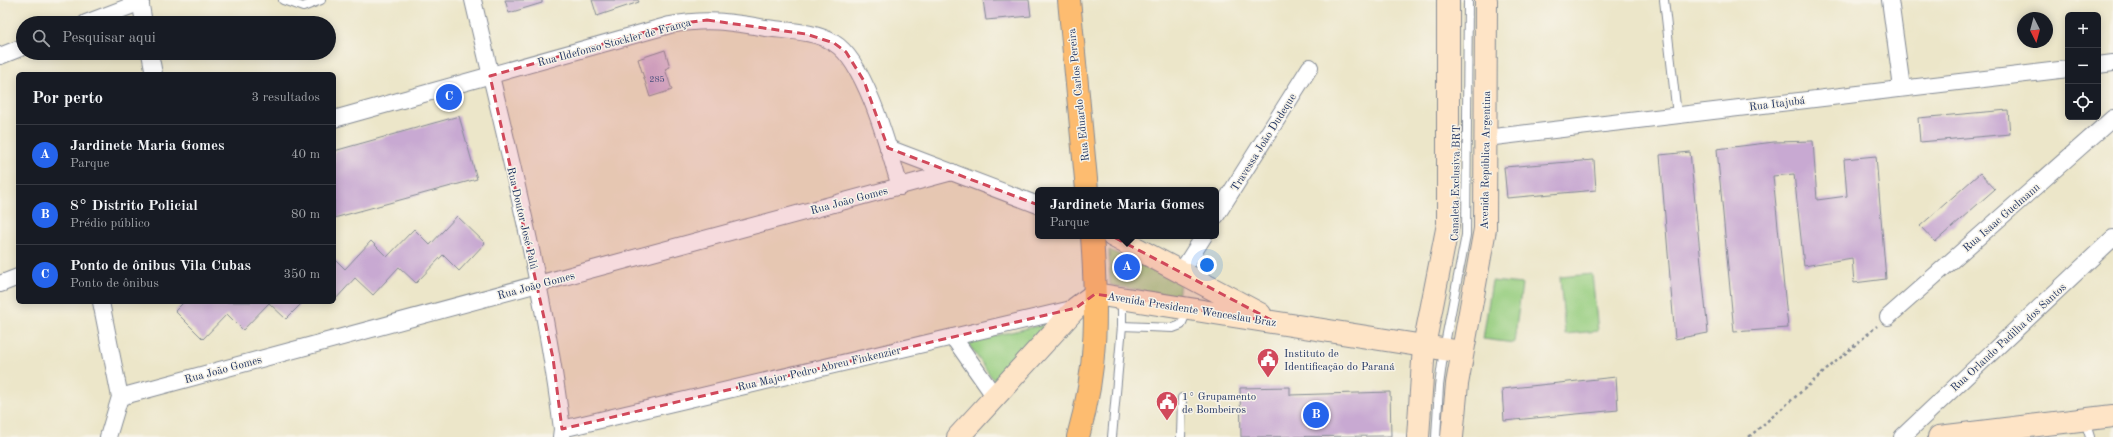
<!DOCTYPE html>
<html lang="pt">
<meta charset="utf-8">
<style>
body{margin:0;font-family:"Old Standard TT",serif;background:#20242c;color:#f1f3f6}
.controls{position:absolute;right:12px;top:12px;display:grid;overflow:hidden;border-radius:6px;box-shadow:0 2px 10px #0003}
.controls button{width:36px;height:36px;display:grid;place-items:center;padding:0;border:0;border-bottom:1px solid #363941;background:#171b24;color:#f1f3f6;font:20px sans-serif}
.compass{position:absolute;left:2017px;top:12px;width:36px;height:36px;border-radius:50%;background:#171b24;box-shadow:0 2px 10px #0003;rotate:174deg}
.you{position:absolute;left:1207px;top:265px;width:14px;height:14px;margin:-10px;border:3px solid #fff;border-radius:50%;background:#1a73e8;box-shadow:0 0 0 6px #1a73e833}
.badge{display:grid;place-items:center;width:26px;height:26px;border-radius:50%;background:#2563eb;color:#fff;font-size:13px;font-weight:700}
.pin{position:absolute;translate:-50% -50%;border:2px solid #fff;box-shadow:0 1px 4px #0006}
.popup{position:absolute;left:1035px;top:187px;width:184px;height:52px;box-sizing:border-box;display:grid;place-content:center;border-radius:6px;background:#171b24;filter:drop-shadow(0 1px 3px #0005);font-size:13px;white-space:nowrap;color:#9ea1a6}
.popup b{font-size:15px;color:#f1f3f6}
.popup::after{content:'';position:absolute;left:50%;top:100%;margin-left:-8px;border:8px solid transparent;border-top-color:#171b24}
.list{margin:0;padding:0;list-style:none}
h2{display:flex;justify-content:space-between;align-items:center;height:52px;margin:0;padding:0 16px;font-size:17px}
h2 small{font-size:13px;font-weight:400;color:#9ea1a6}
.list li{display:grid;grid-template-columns:26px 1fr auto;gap:12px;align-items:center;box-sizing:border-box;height:60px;padding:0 16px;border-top:1px solid #363941}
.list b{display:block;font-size:15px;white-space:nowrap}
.list p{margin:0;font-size:13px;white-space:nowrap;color:#9ea1a6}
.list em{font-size:13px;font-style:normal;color:#9ea1a6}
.icon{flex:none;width:22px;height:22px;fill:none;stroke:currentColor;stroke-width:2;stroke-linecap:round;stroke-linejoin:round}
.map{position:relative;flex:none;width:2113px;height:437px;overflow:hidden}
.search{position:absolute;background:#171b24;box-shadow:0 2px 10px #0003;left:16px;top:16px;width:320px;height:44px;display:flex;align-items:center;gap:10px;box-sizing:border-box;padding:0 14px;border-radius:22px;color:#9ea1a6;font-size:15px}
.panel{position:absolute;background:#171b24;box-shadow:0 2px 10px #0003;left:16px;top:72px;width:320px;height:232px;border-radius:6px}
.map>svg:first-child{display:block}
.green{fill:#97ce80;stroke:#597e6f}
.building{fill:#c8a9d2}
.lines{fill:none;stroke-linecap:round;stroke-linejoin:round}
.lane-casing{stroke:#848a94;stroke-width:10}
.street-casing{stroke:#848a94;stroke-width:18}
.secondary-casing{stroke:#848a94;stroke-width:24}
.primary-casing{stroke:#848a94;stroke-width:24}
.path{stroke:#848a94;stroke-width:2.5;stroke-dasharray:3 3;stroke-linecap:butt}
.lane{stroke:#fff;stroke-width:8}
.street{stroke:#fff;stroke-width:16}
.secondary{stroke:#fee4c6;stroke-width:22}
.primary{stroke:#fdbc70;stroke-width:22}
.marked{fill:#d1495b;fill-opacity:0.2;stroke:#d1495b;stroke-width:3;stroke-dasharray:8 5;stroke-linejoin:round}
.labels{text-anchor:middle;stroke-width:3;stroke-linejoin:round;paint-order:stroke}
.number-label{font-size:9px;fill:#464e7b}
.street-label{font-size:11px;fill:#1b2f5e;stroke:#f7f3e8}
.poi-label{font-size:11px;fill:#1b2f5e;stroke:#f7f3e8;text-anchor:start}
</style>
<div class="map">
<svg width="2113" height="437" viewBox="0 0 2113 437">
<rect width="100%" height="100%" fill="#f7f3e8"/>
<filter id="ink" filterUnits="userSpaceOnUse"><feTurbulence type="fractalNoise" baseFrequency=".025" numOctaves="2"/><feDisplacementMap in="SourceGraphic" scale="8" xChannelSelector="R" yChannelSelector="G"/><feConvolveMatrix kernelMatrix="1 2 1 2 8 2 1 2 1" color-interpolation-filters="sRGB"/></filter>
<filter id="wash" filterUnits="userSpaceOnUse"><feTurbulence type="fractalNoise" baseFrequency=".012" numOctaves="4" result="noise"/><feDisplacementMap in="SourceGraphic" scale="16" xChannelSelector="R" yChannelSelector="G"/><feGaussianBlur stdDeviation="0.9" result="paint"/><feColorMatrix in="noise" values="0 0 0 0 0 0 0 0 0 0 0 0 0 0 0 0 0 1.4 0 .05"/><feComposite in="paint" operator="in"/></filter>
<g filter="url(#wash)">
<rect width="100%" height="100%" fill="#ece6c9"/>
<g class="green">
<path d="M 1109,250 L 1180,283 L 1178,297 L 1110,285 Z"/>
<path d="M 1592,274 L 1598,331 L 1565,334 L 1560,277 Z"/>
<path d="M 1492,281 L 1522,284 L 1514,343 L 1483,339 Z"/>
<path d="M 1046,324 L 995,382 L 967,342 Z"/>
</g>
<g id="blocks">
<g class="building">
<path d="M 505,0 L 542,0 L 542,3 L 509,13 Z"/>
<path d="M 592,0 L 638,0 L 639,2 L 597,16 Z"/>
<path d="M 983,0 L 1029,0 L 1031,16 L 986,20 Z"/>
<path d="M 665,50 L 670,67 L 665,69 L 672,90 L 650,97 L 638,59 Z"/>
<path d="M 2008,110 L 2010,134 L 1920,142 L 1918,118 Z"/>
<path d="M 459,116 L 477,179 L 334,218 L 334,151 Z"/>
<path d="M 1813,141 L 1817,200 L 1847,196 L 1844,159 L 1876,156 L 1886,279 L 1854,283 L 1852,258 L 1804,266 L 1794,174 L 1773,176 L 1788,328 L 1734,332 L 1717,149 L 1774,142 Z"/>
<path d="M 1690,152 L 1708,333 L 1675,339 L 1660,155 Z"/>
<path d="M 1594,160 L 1596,190 L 1507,198 L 1504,167 Z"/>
<path d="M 1980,173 L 1995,189 L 1935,242 L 1920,226 Z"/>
<path d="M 457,216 L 485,243 L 459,271 L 443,255 L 416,283 L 399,267 L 373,295 L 355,278 L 334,301 L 334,258 L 345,269 L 371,241 L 387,257 L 414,229 L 430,245 Z"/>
<path d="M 184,302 L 303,302 L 286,319 L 269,303 L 243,330 L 227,314 L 203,339 L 175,311 Z"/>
<path d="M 1616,377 L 1618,410 L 1504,421 L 1502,389 Z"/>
<path d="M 1290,387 L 1290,395 L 1390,392 L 1391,436 L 1241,437 L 1240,388 Z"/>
</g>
</g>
</g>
<g filter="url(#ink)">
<use href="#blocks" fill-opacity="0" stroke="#848a94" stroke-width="1"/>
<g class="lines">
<g class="lane-casing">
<g id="lane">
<path d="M 283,0 L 303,7 L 321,0"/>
<path d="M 1664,0 L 1677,115"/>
<path d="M 1122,326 L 1173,328 L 1181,325 L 1188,309"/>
<path d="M 2085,421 L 2090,437"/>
<path d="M 1112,437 L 1122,326 L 1122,298"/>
<path d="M 1181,437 L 1182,398"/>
<path d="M 1436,437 L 1439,386 L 1444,349 L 1466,235 L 1468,0"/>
</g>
</g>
<g class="street-casing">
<g id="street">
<path d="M 140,0 L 144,23"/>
<path d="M 473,0 C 506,142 544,284 562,429 L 561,437"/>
<path d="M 1890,0 L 1902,88"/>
<path d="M 86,23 L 141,2"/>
<path d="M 150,53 L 154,74"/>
<path d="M 0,56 L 23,47"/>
<path d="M 2098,65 L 2113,63"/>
<path d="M 334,119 L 670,25 C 707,18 730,22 766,28 C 788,31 815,31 834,43 C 866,62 889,150 900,187"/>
<path d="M 1486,138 L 2068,69"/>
<path d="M 888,148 L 1038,205"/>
<path d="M 1216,216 L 1310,67"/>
<path d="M 1181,272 L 1204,236"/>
<path d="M 0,284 L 18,277"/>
<path d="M 101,302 L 120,397 L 108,437"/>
<path d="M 1888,317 L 2113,118"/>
<path d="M 953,337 L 995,397"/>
<path d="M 120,397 L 952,172"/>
<path d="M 562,429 L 1076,308"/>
<path d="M 1902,437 L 2113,238"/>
</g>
</g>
<g class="secondary-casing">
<g id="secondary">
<path d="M 1113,236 L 1260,314"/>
<path d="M 958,437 L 1076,308 L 1095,294 L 1462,352"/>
<path d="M 1418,437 L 1424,346 L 1448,224 L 1448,0"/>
<path d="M 1452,437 L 1457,384 L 1485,229 L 1486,0"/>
<path d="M 1939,437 L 2113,416"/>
</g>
</g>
<g class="primary-casing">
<g id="primary">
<path d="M 1069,0 L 1087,190"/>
<path d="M 1078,437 C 1098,367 1097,308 1092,236"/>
</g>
</g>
<path class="path" d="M 1749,437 L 1877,326"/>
<use href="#lane" class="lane"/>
<use href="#street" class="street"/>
<use href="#secondary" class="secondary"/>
<use href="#primary" class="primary"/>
</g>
</g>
<path class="marked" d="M 707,20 L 806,34 L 834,43 L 846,52 L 864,81 L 888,148 L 1091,225 L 1275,322 L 1095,294 L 1076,308 L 562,429 L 553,358 L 490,76 L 670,25 Z"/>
<defs>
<g id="civic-pin" transform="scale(1.15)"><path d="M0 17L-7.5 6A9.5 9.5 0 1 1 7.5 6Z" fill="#d1495b" stroke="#f7f3e8"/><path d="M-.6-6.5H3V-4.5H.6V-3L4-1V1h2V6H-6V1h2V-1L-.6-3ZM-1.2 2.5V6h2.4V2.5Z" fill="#fff"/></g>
</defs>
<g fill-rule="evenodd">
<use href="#civic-pin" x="1268" y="359"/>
<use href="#civic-pin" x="1167" y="402"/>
</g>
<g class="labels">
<g class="number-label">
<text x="657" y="82">285</text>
</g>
<g class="street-label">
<text transform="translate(614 42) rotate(-15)" y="4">Rua Ildefonso Stockler de França</text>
<text transform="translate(1078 95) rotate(-96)" y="4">Rua Eduardo Carlos Pereira</text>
<text transform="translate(1777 103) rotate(-7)" y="4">Rua Itajubá</text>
<text transform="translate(1263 142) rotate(-58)" y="4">Travessa João Dudeque</text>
<text transform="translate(1485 160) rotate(-89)" y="4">Avenida República Argentina</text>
<text transform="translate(1455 183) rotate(-89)" y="4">Canaleta Exclusiva BRT</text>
<text transform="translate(849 200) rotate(-15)" y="4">Rua João Gomes</text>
<text transform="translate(2001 217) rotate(-41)" y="4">Rua Isaac Guelmann</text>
<text transform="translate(523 218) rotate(77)" y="4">Rua Doutor José Palú</text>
<text transform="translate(536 285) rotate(-15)" y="4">Rua João Gomes</text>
<text transform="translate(1192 309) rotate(9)" y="4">Avenida Presidente Wenceslau Braz</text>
<text transform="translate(2008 337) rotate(-43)" y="4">Rua Orlando Padilha dos Santos</text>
<text transform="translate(819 368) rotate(-13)" y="4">Rua Major Pedro Abreu Finkenzier</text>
<text transform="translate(223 369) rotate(-15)" y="4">Rua João Gomes</text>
</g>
<g class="poi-label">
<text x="1284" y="357">Instituto de<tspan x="1284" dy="13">Identificação do Paraná</tspan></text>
<text x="1182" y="400">1° Grupamento<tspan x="1182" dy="13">de Bombeiros</tspan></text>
</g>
</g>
</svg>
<div class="controls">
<button>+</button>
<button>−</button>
<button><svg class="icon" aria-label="locate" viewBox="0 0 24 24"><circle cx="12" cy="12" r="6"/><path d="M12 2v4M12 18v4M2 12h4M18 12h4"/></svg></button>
</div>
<svg class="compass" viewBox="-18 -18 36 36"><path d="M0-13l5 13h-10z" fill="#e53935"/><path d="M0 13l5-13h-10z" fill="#9ea1a6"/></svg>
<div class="you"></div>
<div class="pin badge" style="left:1127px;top:267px">A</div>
<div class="popup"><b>Jardinete Maria Gomes</b>Parque</div>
<div class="pin badge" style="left:1316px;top:415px">B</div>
<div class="pin badge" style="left:449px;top:97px">C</div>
<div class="search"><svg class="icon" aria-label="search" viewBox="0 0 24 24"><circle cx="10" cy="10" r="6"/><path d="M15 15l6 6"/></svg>Pesquisar aqui</div>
<section class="panel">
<h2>Por perto<small>3 resultados</small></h2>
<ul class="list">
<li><span class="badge">A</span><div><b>Jardinete Maria Gomes</b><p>Parque</p></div><em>40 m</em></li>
<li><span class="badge">B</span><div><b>8° Distrito Policial</b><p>Prédio público</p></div><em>80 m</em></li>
<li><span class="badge">C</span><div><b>Ponto de ônibus Vila Cubas</b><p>Ponto de ônibus</p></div><em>350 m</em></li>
</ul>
</section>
</div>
